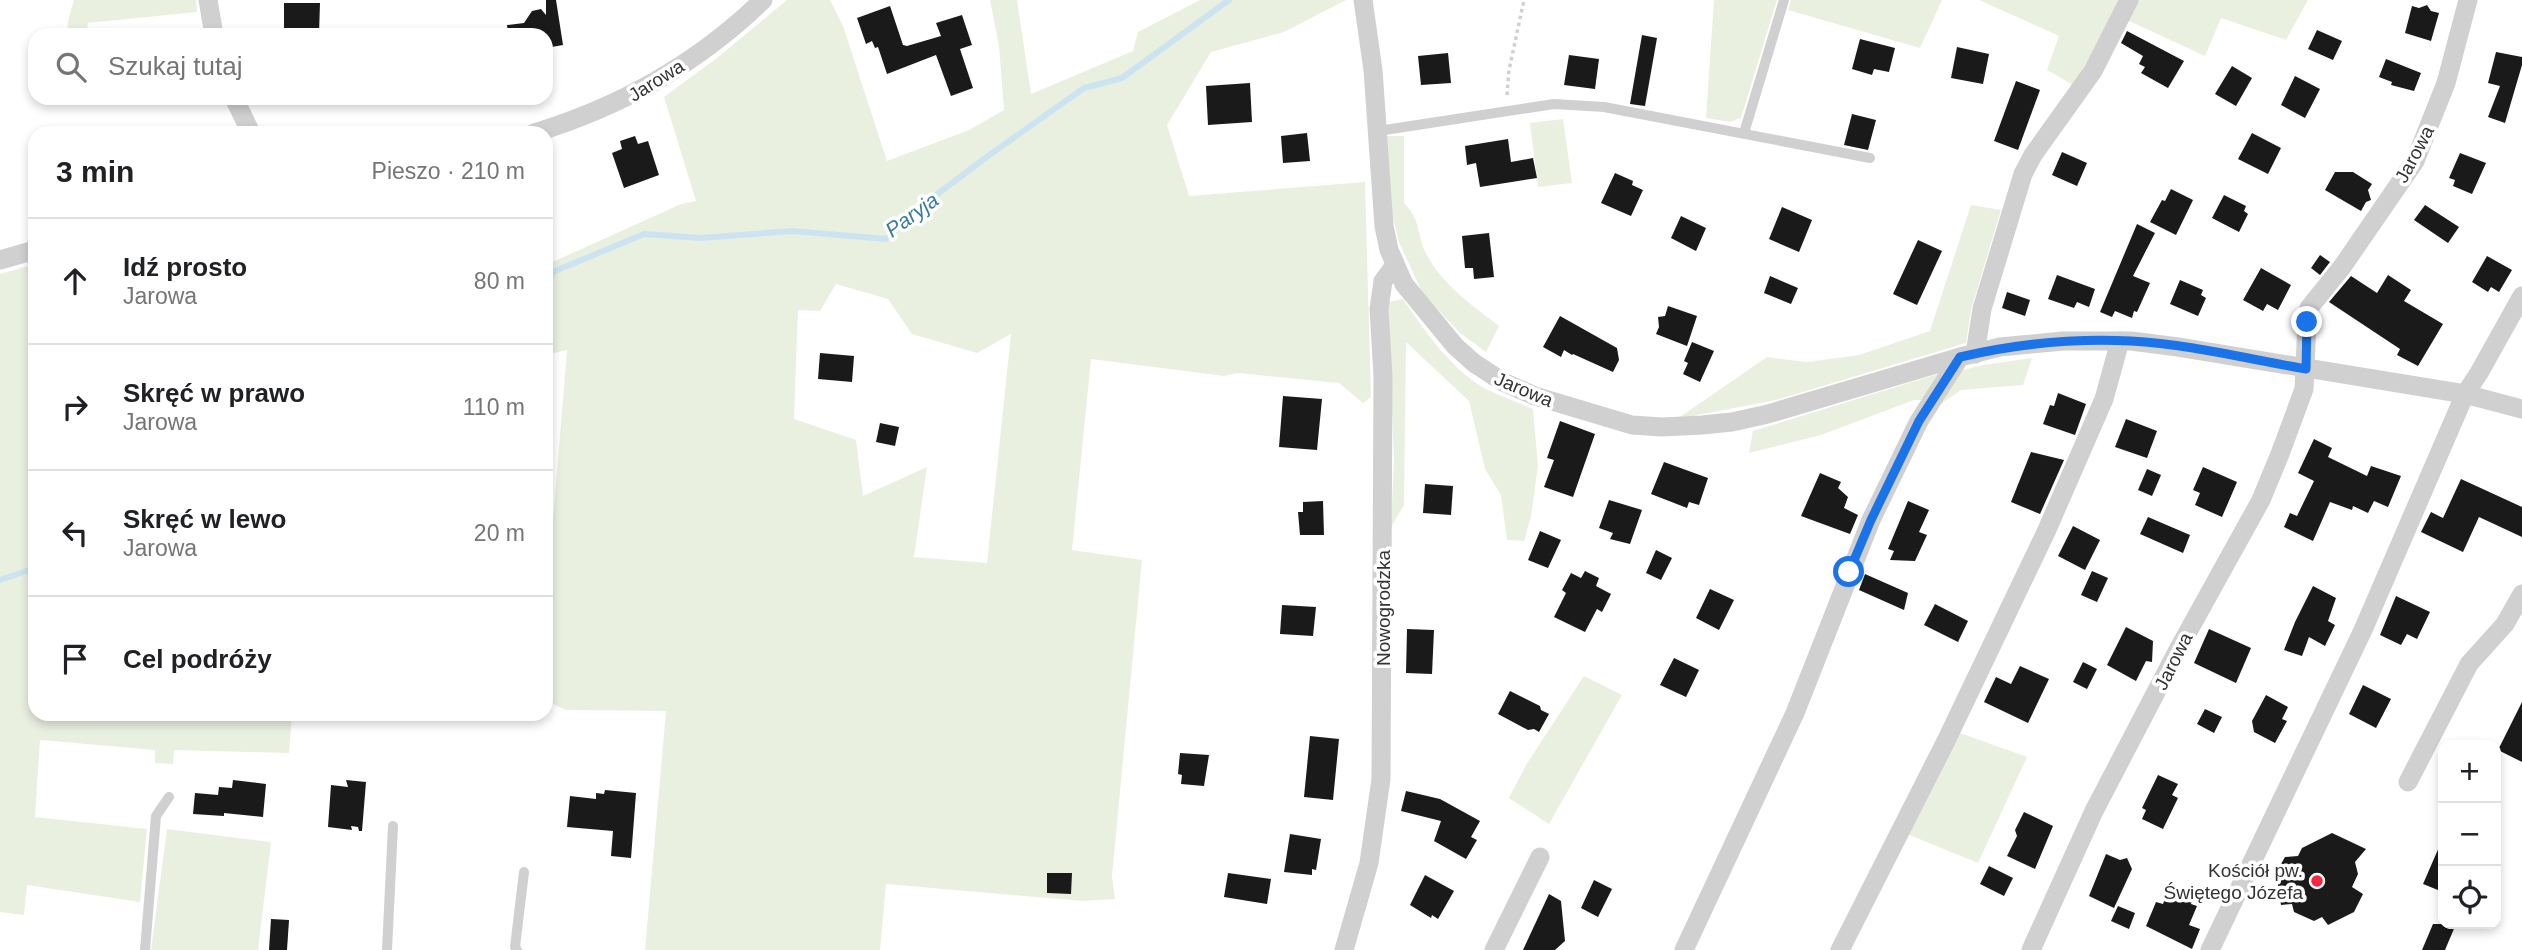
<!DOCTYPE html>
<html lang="pl">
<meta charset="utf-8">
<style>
body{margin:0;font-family:Helvetica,sans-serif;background:#f6f6f6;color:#202124}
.controls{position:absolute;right:21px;bottom:21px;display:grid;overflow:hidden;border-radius:14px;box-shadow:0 4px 10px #0003}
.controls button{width:63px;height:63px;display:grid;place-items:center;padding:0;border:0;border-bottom:2px solid #e0e0e0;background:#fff;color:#202124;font:35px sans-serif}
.stop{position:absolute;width:21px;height:21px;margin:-16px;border:5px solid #1a73e8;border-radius:50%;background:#fff}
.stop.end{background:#1a73e8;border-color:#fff;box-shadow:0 2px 7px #0008}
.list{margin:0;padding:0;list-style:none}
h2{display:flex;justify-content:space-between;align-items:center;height:91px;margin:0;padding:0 28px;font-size:30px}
h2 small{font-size:23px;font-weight:400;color:#757577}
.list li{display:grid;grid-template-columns:46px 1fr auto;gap:21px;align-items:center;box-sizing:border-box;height:126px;padding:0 28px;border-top:2px solid #e0e0e0}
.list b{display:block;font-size:26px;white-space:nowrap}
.list p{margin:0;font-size:23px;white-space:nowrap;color:#757577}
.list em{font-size:23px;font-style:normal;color:#757577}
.icon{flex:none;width:38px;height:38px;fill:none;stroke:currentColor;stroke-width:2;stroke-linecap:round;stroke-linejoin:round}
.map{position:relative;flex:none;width:2522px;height:950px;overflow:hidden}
.search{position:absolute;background:#fff;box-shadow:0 4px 10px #0003;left:28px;top:28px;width:525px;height:77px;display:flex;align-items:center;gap:18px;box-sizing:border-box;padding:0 24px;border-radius:21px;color:#757577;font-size:26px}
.panel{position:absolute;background:#fff;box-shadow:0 4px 10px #0003;left:28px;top:126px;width:525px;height:595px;border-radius:21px}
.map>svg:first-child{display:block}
.green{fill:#eaf0e0;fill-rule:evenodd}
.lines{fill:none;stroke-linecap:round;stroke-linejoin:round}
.stream{stroke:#cce4f1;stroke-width:6}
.building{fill:#1a1a1a}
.path{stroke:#d0d0d0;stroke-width:3.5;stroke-dasharray:3.5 3.5;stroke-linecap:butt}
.service{stroke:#d0d0d0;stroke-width:10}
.minor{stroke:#d0d0d0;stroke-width:19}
.route{stroke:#1a73e8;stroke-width:9}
.poi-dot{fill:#f72740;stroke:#fff;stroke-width:2.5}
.labels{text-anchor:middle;stroke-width:7;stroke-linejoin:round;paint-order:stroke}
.street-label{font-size:19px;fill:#333;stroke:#fff}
.poi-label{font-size:19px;fill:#333;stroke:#fff;text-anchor:end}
.water-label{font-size:21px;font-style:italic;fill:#367b9f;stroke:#fff}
</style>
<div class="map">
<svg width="2522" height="950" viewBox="0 0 2522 950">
<rect width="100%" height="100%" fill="#fff"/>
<g class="green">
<path d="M 74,0 L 196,0 L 197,12 L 88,23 L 86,35 L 67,35 L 68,21 Z"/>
<path d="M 787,0 L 830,0 L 843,26 L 887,161 L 969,130 L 1004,110 L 999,46 L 990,0 L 1017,0 L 1031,94 L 1133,51 L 1138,32 L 1200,0 L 1346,0 L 1284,32 L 1211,52 L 1167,125 L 1189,196 L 1365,182 L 1371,397 L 1363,403 L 1339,383 L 1237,373 L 1224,376 L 1091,359 L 1072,550 L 1142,560 L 1112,876 L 1115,899 L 1082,901 L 886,884 L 880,950 L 645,950 L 666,711 L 566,710 L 546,701 L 546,606 L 567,350 L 546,355 L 546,265 L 681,204 L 696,201 L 664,97 L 717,58 ZM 836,284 L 888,299 L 912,334 L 977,353 L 1011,334 L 987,563 L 914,557 L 927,467 L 863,496 L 856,440 L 794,419 L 798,310 L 820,311 Z"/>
<path d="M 1714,0 L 1777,0 L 1741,118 L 1730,122 L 1706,118 Z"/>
<path d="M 1791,0 L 1942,0 L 1920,48 L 1788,10 Z"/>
<path d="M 1979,0 L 2118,0 L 2105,33 L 2073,85 L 2047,70 L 2059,36 Z"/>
<path d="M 2137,0 L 2308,0 L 2286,40 L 2221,18 L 2205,56 L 2129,21 Z"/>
<path d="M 1563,119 L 1572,183 L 1538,187 L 1530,123 Z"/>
<path d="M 1387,136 L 1404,136 L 1404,203 C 1423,222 1416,238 1428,257 C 1444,286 1473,306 1499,326 L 1486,352 L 1460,333 L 1423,294 L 1399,242 L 1390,206 Z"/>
<path d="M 1971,205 L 2001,210 L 1971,310 L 1966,343 L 1776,400 L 1677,419 L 1767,357 L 1807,362 L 1859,355 L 1930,331 Z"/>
<path d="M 35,264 L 35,714 L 292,714 L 289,753 L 174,750 L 173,764 L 155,763 L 155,750 L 40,740 L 35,817 L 147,829 L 140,902 L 27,885 L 24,915 L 0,912 L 0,274 Z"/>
<path d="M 1403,299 C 1423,329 1454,373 1488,390 C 1502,397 1518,402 1533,409 L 1538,466 L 1531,516 L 1524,541 L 1507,540 L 1501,495 L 1485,469 L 1469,401 L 1406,342 L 1404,505 L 1391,527 L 1394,459 L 1388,302 Z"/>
<path d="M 2032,358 L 2023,385 L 1961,390 L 1938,406 L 1959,371 L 1983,365 Z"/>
<path d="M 1938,374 L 1922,400 L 1914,400 L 1821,435 L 1749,453 L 1753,431 Z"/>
<path d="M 1584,676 L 1622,695 L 1549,824 L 1509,798 L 1526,765 Z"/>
<path d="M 1960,733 L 2027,757 L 1978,863 L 1907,834 Z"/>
<path d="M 167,829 L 271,842 L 258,950 L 151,950 Z"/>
</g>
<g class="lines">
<g class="stream">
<path d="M 546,281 L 555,271 L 644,234 L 701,238 L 792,231 L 886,239 L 927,202 L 988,156 L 1084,88 L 1122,78 L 1229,0"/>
<path d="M 0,580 L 35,568"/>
</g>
</g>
<g class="building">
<path d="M 546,0 L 556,0 L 563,45 L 546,48 L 546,35 L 508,35 L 507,25 L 524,23 L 532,11 L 541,9 L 546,15 Z"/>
<path d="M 284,3 L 320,3 L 319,34 L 284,33 Z"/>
<path d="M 2427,5 L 2431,11 L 2439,13 L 2431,41 L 2405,33 L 2412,6 L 2419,8 Z"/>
<path d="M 890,6 L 903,45 L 907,46 L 941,36 L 936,23 L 962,15 L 972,45 L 960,49 L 973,88 L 951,96 L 936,55 L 887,74 L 878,47 L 875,48 L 872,41 L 866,44 L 857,18 Z"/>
<path d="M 2317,30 L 2342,41 L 2333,60 L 2308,49 Z"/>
<path d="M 2127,31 L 2184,61 L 2168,88 L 2141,73 L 2145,67 L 2139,64 L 2143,56 L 2121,43 Z"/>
<path d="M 1642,35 L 1657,38 L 1645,106 L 1630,104 Z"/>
<path d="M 1860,39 L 1895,48 L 1889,72 L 1874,69 L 1872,75 L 1852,69 Z"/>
<path d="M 1957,47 L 1989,54 L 1983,84 L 1951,78 Z"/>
<path d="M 2496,52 L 2522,57 L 2522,65 L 2505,123 L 2488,117 L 2500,86 L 2488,83 Z"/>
<path d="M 1448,53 L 1451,83 L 1421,85 L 1418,56 Z"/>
<path d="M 1569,55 L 1599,59 L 1595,89 L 1564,85 Z"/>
<path d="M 2386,59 L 2421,73 L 2414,91 L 2391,85 L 2392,82 L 2379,77 Z"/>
<path d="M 2232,66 L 2252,78 L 2236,106 L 2215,94 Z"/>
<path d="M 2295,76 L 2320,89 L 2305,118 L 2281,105 Z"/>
<path d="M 2016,81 L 2040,90 L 2018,150 L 1994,141 Z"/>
<path d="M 1250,83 L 1252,122 L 1208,125 L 1206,86 Z"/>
<path d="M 1852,114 L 1876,120 L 1868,150 L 1844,145 Z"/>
<path d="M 1307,133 L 1310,161 L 1283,163 L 1281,136 Z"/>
<path d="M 2252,133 L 2281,148 L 2268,174 L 2238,159 Z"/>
<path d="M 635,136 L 638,144 L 648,141 L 659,175 L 624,188 L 612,153 L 622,149 L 620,141 Z"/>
<path d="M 1508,139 L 1511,162 L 1533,158 L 1537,178 L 1480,187 L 1476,163 L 1467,165 L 1465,146 Z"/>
<path d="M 2062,152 L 2087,163 L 2077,186 L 2052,175 Z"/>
<path d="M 2460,153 L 2486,163 L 2472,194 L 2453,186 L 2455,180 L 2449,178 Z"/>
<path d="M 2335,172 L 2353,172 L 2372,184 L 2368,190 L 2371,200 L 2366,202 L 2361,211 L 2325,190 Z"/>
<path d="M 1615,173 L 1633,181 L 1632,185 L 1643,190 L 1631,216 L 1601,203 Z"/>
<path d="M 2171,189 L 2193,200 L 2176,235 L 2150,222 L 2162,200 L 2165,201 Z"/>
<path d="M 2224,195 L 2246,206 L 2244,211 L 2248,214 L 2239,232 L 2212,218 Z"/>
<path d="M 2425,205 L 2459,227 L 2448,243 L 2414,220 Z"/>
<path d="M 1782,207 L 1812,220 L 1799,252 L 1769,239 Z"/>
<path d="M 1681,216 L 1706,228 L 1696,251 L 1671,238 Z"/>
<path d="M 2137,224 L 2155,233 L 2133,276 L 2150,283 L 2137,312 L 2134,311 L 2132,318 L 2115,311 L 2112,317 L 2100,312 Z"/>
<path d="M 1489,233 L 1494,277 L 1474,279 L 1473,268 L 1465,268 L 1462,236 Z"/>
<path d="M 1918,240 L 1942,251 L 1917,305 L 1893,294 Z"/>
<path d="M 2320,255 L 2330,262 L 2320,275 L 2311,268 Z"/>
<path d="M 2487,256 L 2512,270 L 2499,292 L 2491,287 L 2488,292 L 2472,282 Z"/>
<path d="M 2261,268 L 2291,285 L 2278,310 L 2267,304 L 2263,311 L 2243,300 Z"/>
<path d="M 2057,275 L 2095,289 L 2089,307 L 2077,302 L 2074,308 L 2048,299 Z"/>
<path d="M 2388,275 L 2411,290 L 2404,301 L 2443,324 L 2418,366 L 2397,355 L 2400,349 L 2329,302 L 2351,276 L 2377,293 Z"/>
<path d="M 1770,276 L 1798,288 L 1791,304 L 1764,293 Z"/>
<path d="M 2180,280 L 2203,290 L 2201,295 L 2206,298 L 2198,316 L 2170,304 Z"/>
<path d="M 2007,292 L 2030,300 L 2025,316 L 2002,308 Z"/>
<path d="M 1668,306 L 1697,316 L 1687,346 L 1656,334 L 1659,327 L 1658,317 L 1665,316 Z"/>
<path d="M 1560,316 L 1617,348 L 1619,360 L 1613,372 L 1573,354 L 1572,355 L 1564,350 L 1561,357 L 1543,347 Z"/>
<path d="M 1692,342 L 1714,351 L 1700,382 L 1683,374 L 1688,363 L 1684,361 Z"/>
<path d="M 820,353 L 854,356 L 852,382 L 818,379 Z"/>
<path d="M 2058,393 L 2086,404 L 2075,435 L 2043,424 L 2050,405 L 2054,406 Z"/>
<path d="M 1283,396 L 1322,399 L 1317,450 L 1279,447 Z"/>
<path d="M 2126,419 L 2157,431 L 2147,458 L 2115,447 Z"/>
<path d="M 1560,421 L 1595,434 L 1573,497 L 1544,487 L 1554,460 L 1547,458 Z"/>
<path d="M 880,423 L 899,427 L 895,446 L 876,442 Z"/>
<path d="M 2314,439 L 2332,448 L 2328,457 L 2367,476 L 2371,466 L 2401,476 L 2388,507 L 2374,501 L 2368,513 L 2353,506 L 2352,510 L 2330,502 L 2313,541 L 2284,527 L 2290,513 L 2297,516 L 2314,481 L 2298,473 Z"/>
<path d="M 2031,452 L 2064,460 L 2040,514 L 2011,502 Z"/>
<path d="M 1664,462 L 1708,478 L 1699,505 L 1689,502 L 1687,508 L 1651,494 Z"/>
<path d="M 2203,467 L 2237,482 L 2222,517 L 2195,505 L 2200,493 L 2193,490 Z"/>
<path d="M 2147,469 L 2161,475 L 2152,496 L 2138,490 Z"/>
<path d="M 1820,473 L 1841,482 L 1838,488 L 1848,497 L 1844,508 L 1858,515 L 1850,534 L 1801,516 Z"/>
<path d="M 2461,479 L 2522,507 L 2522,537 L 2479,517 L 2463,552 L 2421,532 L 2431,512 L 2443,518 Z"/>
<path d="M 1425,484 L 1453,486 L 1451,515 L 1423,513 Z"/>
<path d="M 1609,500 L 1642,510 L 1630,544 L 1610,539 L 1613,533 L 1599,528 Z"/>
<path d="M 1323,501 L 1324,535 L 1300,535 L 1298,512 L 1303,512 L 1303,502 Z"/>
<path d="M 1908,501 L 1929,510 L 1919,532 L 1927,535 L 1915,561 L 1890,560 L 1894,551 L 1888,549 Z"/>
<path d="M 2148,517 L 2190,535 L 2183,553 L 2140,534 Z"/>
<path d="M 2073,526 L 2100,540 L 2085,570 L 2058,556 Z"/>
<path d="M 1540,531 L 1561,540 L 1548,568 L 1528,560 Z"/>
<path d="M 1656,550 L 1672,558 L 1661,580 L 1646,573 Z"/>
<path d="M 1585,571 L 1599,578 L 1596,586 L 1611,594 L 1602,612 L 1597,609 L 1585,632 L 1554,617 L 1566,593 L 1562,590 L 1571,573 L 1581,578 Z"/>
<path d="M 2092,571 L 2108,578 L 2097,602 L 2081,595 Z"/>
<path d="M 1865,574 L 1908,593 L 1904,610 L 1859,590 Z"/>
<path d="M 2313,586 L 2336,598 L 2328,621 L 2335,625 L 2325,646 L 2309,637 L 2302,656 L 2284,650 L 2295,622 Z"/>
<path d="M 1710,589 L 1734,600 L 1719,630 L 1696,618 Z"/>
<path d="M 2396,596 L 2430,612 L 2417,639 L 2407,634 L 2401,645 L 2380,635 Z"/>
<path d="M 1935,604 L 1968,621 L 1958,642 L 1924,625 Z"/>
<path d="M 1282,605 L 1316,607 L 1313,636 L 1280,634 Z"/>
<path d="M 2126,627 L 2153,641 L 2152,662 L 2146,661 L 2136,681 L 2107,665 Z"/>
<path d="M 1407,629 L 1434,630 L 1432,674 L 1406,673 Z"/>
<path d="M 2209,629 L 2251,648 L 2236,683 L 2194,663 Z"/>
<path d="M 1674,658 L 1699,670 L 1686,697 L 1660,685 Z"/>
<path d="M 2083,662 L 2097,669 L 2087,689 L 2073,682 Z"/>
<path d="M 2020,666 L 2049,679 L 2028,723 L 1984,702 L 1996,677 L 2011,684 Z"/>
<path d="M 2363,685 L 2391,699 L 2376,728 L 2349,714 Z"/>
<path d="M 1510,691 L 1540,706 L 1541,710 L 1549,714 L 1539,732 L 1534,729 L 1528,730 L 1498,714 Z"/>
<path d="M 2266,695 L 2288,707 L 2282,719 L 2287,721 L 2275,743 L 2254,732 L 2252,721 Z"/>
<path d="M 2522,702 L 2522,762 L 2498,750 Z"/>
<path d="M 2205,709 L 2222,717 L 2214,733 L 2197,724 Z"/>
<path d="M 1310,736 L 1339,739 L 1333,800 L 1304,797 Z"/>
<path d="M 1180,753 L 1209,755 L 1204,786 L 1181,784 L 1182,775 L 1178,774 Z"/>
<path d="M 2158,775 L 2178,784 L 2172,795 L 2178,798 L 2163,829 L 2142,819 L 2146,810 L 2142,808 Z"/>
<path d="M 233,780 L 266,784 L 263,817 L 224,813 L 224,816 L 193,814 L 195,793 L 218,795 L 219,787 L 232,788 Z"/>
<path d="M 346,780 L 366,782 L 362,831 L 359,831 L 358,827 L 351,826 L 352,830 L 328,827 L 331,785 L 348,787 Z"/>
<path d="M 605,790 L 636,793 L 631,858 L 611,856 L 613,831 L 567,827 L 570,796 L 596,799 L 596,793 L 604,794 Z"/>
<path d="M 1406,791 L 1440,799 L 1480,821 L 1471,837 L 1477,840 L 1466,859 L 1434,841 L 1441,821 L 1401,811 Z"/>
<path d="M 2024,812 L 2053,826 L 2035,869 L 2007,856 L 2017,836 L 2015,830 Z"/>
<path d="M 2332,833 L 2366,849 L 2355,862 L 2358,874 L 2352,887 L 2363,894 L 2354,912 L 2328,925 L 2322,917 L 2314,921 L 2294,912 L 2292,904 L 2281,905 L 2276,873 L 2285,857 L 2298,856 L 2302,848 Z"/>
<path d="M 1290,834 L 1321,839 L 1316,870 L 1312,869 L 1312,875 L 1284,872 Z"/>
<path d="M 2443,838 L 2443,892 L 2423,884 Z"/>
<path d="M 2106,854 L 2120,860 L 2127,858 L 2132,869 L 2114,908 L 2089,896 Z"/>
<path d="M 1989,866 L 2013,878 L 2004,896 L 1980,884 Z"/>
<path d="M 1047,873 L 1072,873 L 1071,894 L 1047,893 Z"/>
<path d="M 1228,873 L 1271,879 L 1267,904 L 1224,897 Z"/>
<path d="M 1425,875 L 1454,891 L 1438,919 L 1432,915 L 1431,918 L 1410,905 Z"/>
<path d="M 1594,880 L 1612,889 L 1598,917 L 1581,908 Z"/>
<path d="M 2168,890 L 2192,901 L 2191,904 L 2197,906 L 2189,925 L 2200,929 L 2192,949 L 2146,926 L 2156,902 L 2163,904 Z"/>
<path d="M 1549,894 L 1561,901 L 1565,941 L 1555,950 L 1523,950 Z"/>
<path d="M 2118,906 L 2135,913 L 2129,929 L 2111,921 Z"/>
<path d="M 271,919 L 289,920 L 287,950 L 269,950 Z"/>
<path d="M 2433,924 L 2456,924 L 2445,950 L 2422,950 Z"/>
</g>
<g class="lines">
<path class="path" d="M 1507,95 L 1509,70 L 1524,0"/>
<g class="service">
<path d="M 1378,131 L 1554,104 L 1604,107 L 1870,158"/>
<path d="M 1744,133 L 1784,0"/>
<path d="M 145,950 L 156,816 L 169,797"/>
<path d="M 387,950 L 393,826"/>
<path d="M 517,950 L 515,947 L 524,872"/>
</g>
<g class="minor">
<path d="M 208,0 L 214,35"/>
<path d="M 1363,0 L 1373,70 L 1384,226 L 1389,250 L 1404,284 L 1455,346 L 1474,363 L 1503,382 L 1535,396 L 1632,425 L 1662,427 L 1702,425 L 1732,422 L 1768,414 L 1960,357 L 2000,347 L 2063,341 L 2131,341 L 2178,347 L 2465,394 L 2522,409"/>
<path d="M 234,98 L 251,133"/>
<path d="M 534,133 C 620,107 698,63 763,0"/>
<path d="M 0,260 L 35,250"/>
<path d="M 1975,354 L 1982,309 L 2023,174 L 2033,155 L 2093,71 L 2129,0"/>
<path d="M 2408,782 L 2469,664 L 2505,624 L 2522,594"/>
<path d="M 1344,950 L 1369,863 L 1381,779 L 1383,376 L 1379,309 L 1383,281 L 1394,266"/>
<path d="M 1494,950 L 1540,857"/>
<path d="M 1684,950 L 1795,713 L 1871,520 L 1919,421 L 1960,357"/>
<path d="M 1840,950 L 1946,741 L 2046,532 L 2104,399 L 2120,341"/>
<path d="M 2031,950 L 2094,811 L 2179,648 L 2261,500 L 2280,454 L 2304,389 L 2307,322 L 2309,308 L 2342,267 L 2415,161 L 2446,83 L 2468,0"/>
<path d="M 2210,950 L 2363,630 L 2465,394 L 2479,373 L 2522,296"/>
</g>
</g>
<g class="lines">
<path class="route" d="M 1849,572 L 1871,520 L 1919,421 L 1960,357 C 2016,344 2073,338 2131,341 C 2189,344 2248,359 2306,369 L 2307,322"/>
</g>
<circle class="poi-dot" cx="2317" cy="881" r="7"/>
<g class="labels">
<g class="street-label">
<text transform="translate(656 80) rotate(-32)" y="7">Jarowa</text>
<text transform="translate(2414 154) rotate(-62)" y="7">Jarowa</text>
<text transform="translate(1524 389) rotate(23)" y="7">Jarowa</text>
<text transform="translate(1383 608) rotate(-90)" y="7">Nowogrodzka</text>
<text transform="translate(2173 661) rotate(-63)" y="7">Jarowa</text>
</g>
<g class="poi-label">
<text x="2303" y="877">Kościół pw.<tspan x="2303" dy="22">Świętego Józefa</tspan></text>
</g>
<g class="water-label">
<text transform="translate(912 215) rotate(-36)" y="7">Paryja</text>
</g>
</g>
</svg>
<div class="controls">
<button>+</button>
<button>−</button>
<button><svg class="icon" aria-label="locate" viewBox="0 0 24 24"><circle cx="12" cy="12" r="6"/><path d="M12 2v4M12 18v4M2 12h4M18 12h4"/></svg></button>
</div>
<div class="stop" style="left:1849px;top:572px"></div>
<div class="stop end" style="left:2307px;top:322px"></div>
<div class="search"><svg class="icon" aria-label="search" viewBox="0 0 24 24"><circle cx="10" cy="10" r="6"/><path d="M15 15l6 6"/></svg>Szukaj tutaj</div>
<section class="panel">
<h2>3 min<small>Pieszo · 210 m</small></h2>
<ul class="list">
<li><svg class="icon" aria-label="ahead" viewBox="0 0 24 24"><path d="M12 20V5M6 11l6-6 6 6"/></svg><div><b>Idź prosto</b><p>Jarowa</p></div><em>80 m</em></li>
<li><svg class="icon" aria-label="right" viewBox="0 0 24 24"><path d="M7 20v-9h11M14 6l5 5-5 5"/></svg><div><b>Skręć w prawo</b><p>Jarowa</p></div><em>110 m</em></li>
<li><svg class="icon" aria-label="left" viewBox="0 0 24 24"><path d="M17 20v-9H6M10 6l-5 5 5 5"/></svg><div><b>Skręć w lewo</b><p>Jarowa</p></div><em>20 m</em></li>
<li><svg class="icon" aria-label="arrive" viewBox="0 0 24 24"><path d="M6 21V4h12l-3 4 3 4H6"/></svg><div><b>Cel podróży</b></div></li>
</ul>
</section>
</div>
